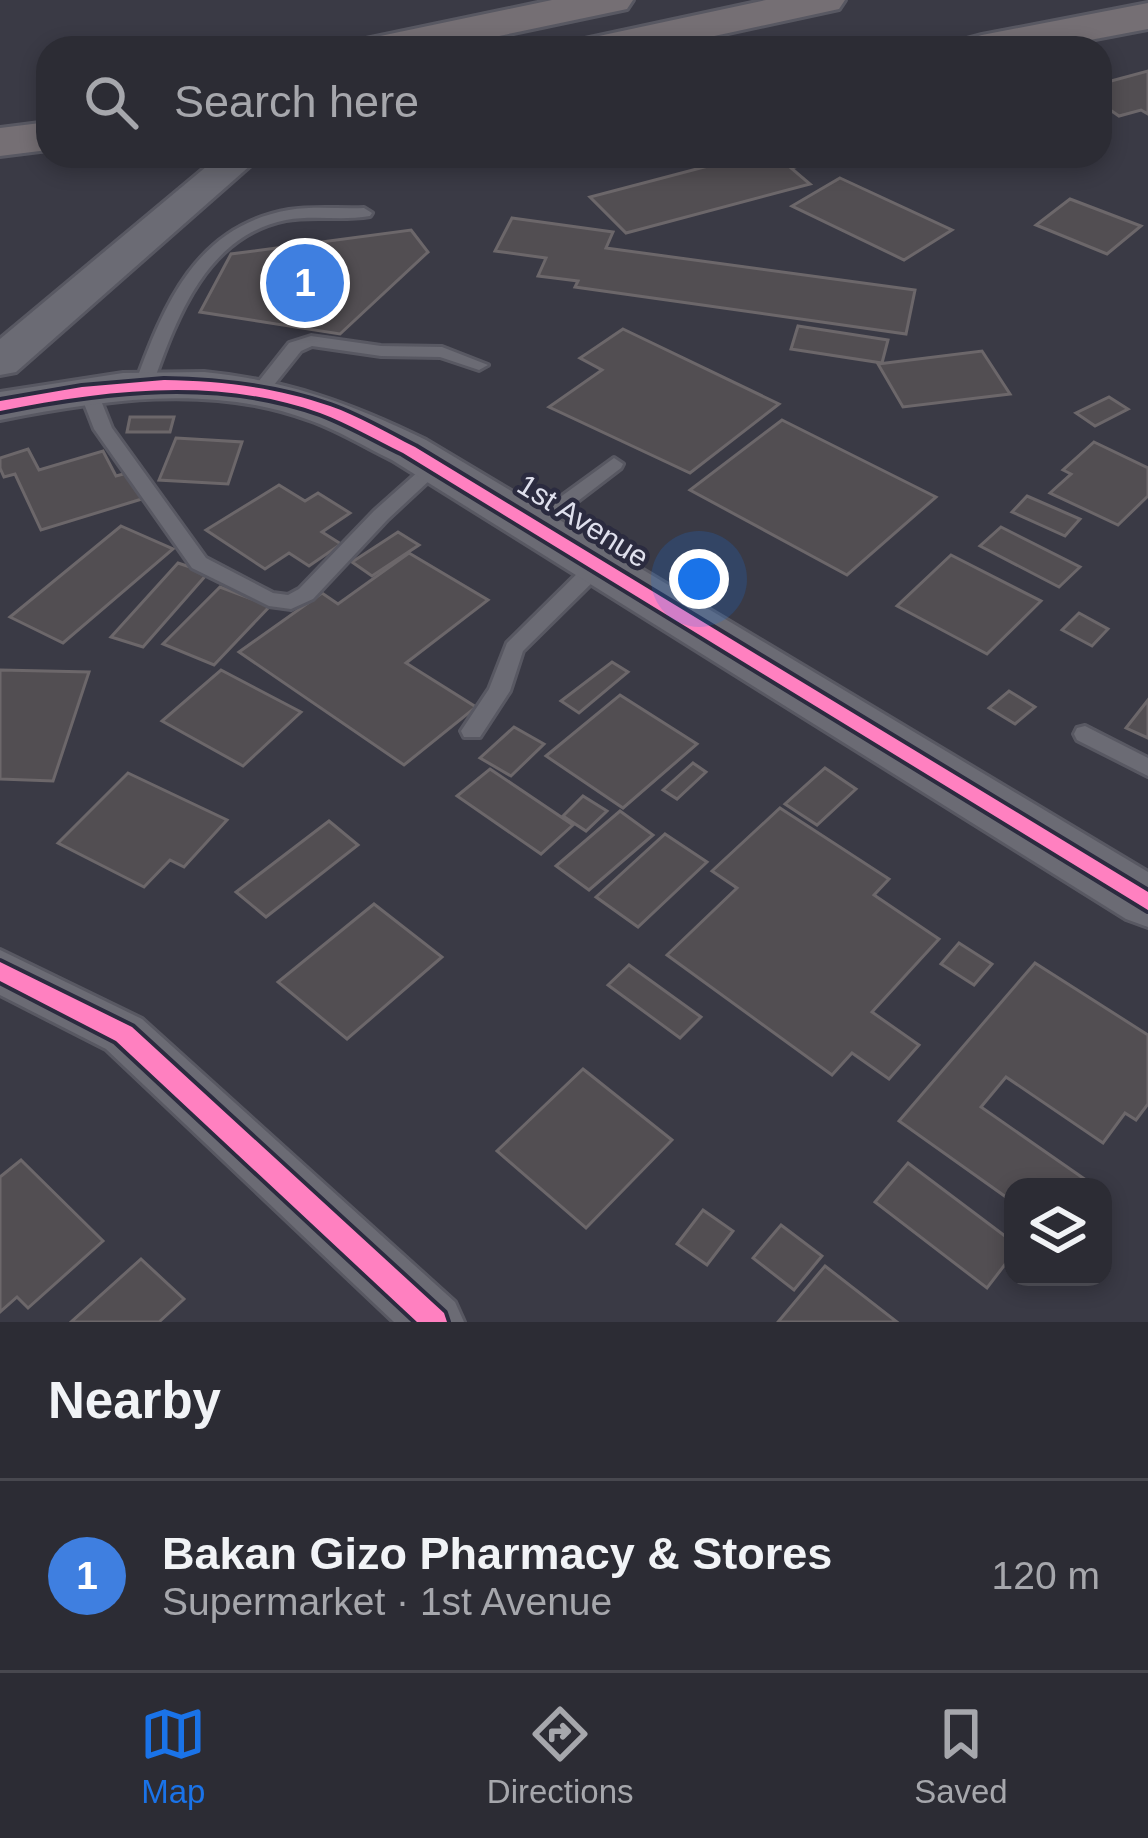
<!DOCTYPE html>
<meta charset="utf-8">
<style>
body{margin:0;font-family:Helvetica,sans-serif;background:#383840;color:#f1f3f6}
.controls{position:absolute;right:36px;bottom:36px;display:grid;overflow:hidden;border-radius:24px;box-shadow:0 6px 18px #0003}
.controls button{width:108px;height:108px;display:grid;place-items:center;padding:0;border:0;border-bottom:3px solid #48484f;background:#2c2c34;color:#f1f3f6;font:60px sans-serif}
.you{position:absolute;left:699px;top:579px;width:42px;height:42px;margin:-30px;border:9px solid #fff;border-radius:50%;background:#1a73e8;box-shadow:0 0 0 18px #1a73e833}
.badge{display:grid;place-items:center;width:78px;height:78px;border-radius:50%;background:#1a73e8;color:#fff;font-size:39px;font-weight:700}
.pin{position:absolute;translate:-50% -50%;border:6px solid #fff;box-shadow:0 3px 12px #0006}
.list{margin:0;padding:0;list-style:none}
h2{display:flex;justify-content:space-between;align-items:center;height:156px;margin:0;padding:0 48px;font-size:51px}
h2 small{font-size:39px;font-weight:400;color:#a6a7ac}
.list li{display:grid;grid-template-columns:78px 1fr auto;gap:36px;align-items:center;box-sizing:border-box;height:192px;padding:0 48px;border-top:3px solid #48484f}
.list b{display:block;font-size:45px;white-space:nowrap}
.list p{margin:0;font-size:39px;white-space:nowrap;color:#a6a7ac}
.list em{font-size:39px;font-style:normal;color:#a6a7ac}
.icon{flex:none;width:66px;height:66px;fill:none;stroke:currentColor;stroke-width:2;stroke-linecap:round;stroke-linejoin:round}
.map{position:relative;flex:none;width:1148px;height:1322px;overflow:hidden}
.search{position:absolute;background:#2c2c34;box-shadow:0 6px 18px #0003;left:36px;right:36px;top:36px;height:132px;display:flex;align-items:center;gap:30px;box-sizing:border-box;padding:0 42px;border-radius:36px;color:#a6a7ac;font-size:45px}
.sheet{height:348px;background:#2c2c34}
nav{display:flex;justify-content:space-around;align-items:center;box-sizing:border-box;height:168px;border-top:3px solid #48484f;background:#2c2c34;font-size:33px;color:#a6a7ac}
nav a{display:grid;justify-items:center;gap:6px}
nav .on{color:#1a73e8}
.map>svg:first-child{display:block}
.building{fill:#524e52;stroke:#6c676a;stroke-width:3}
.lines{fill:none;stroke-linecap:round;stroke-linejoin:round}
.service-casing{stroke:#585862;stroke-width:6}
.minor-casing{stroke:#585862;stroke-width:6}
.tertiary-casing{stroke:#585862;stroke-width:6}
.primary-casing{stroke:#585862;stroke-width:6}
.service{fill:#6b6b74;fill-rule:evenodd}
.minor{fill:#6b6b74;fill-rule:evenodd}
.tertiary{fill:#6b6b74;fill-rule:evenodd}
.primary{fill:#756f74;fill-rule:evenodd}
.cycleway-casing{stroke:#2b2b3f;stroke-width:8}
.cycleway{fill:#ff80c0;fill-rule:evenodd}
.labels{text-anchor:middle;stroke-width:9;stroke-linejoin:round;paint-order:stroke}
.street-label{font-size:30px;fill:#dfe0ed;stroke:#2b2b3f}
</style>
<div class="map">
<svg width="1148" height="1322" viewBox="0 0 1148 1322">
<rect width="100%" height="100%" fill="#3a3a45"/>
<g class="building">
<path d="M 1148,71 L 1148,114 L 1141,110 L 1119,116 L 1100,103 L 1100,84 Z"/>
<path d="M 746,156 L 797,156 L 806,164 L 791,168 L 810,184 L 626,233 L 590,197 Z"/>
<path d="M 840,178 L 952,230 L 904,260 L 792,206 Z"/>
<path d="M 1070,199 L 1141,226 L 1107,254 L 1036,225 Z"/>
<path d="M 512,218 L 613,232 L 606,248 L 915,290 L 906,334 L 575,287 L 578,281 L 538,276 L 546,258 L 495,251 Z"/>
<path d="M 411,230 L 428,252 L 340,334 L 200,312 L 231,254 Z"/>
<path d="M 798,326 L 888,340 L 882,363 L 791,349 Z"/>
<path d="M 623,329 L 779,404 L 690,473 L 549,407 L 602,370 L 580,358 Z"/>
<path d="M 982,351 L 1010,394 L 903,407 L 878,364 Z"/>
<path d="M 1109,397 L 1128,409 L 1095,426 L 1076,413 Z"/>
<path d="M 130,417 L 174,417 L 170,432 L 127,432 Z"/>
<path d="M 782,420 L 936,497 L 847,575 L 690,490 Z"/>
<path d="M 176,438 L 242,442 L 228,484 L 159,480 Z"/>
<path d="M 1094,442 L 1148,468 L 1148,496 L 1118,525 L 1050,493 L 1071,474 L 1063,470 Z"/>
<path d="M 28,449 L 39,470 L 103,451 L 116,476 L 131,472 L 145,498 L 41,530 L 15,474 L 4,477 L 0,468 L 0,458 Z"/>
<path d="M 279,485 L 305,501 L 318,493 L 350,513 L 322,532 L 341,544 L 309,566 L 289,553 L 265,569 L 206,530 Z"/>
<path d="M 1027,496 L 1080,519 L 1065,536 L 1012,512 Z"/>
<path d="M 121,526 L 173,549 L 63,643 L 10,617 Z"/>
<path d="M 1001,527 L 1080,567 L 1059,587 L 980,546 Z"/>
<path d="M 398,532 L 419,545 L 372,576 L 352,562 Z"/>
<path d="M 409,553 L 488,600 L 406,663 L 476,707 L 404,765 L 239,652 L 322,593 L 338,604 Z"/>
<path d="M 951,555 L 1041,601 L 987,654 L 897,606 Z"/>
<path d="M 178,563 L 208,573 L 143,647 L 111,637 Z"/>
<path d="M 220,587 L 270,606 L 214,665 L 163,644 Z"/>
<path d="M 1079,613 L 1108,629 L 1092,646 L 1062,630 Z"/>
<path d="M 612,662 L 628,672 L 579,713 L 561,701 Z"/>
<path d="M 0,670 L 89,672 L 53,781 L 0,779 Z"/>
<path d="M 221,670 L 301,712 L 243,766 L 162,721 Z"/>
<path d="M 1009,691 L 1035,707 L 1015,724 L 989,708 Z"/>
<path d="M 620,695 L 697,744 L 623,808 L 546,756 Z"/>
<path d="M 1148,700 L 1148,738 L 1126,728 Z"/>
<path d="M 514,727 L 544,744 L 511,776 L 480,758 Z"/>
<path d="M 693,763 L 706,772 L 677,799 L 663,790 Z"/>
<path d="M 825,768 L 856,789 L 817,825 L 785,804 Z"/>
<path d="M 490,769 L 573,825 L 541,854 L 457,796 Z"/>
<path d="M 128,773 L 227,820 L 184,867 L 170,860 L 144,887 L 58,843 Z"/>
<path d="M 583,796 L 607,811 L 586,831 L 563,816 Z"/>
<path d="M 780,808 L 889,879 L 874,895 L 939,939 L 872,1012 L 919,1045 L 889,1079 L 852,1053 L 832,1075 L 667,955 L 737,888 L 712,871 Z"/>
<path d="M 620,811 L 653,835 L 589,890 L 556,866 Z"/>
<path d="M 329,821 L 358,845 L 266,917 L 236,892 Z"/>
<path d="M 665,834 L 707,862 L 638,927 L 596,897 Z"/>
<path d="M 374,904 L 442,957 L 347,1039 L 278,982 Z"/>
<path d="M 959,943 L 992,964 L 974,985 L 941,964 Z"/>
<path d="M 1035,963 L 1148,1035 L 1148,1104 L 1136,1120 L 1125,1113 L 1103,1143 L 1006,1077 L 981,1107 L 1096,1187 L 1013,1187 L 1013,1202 L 899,1121 Z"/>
<path d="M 629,965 L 701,1017 L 680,1038 L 608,985 Z"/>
<path d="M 583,1069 L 672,1140 L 586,1228 L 497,1151 Z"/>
<path d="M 21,1160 L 103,1241 L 28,1308 L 17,1297 L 0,1312 L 0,1177 Z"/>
<path d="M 908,1163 L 1013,1242 L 1013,1254 L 987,1288 L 875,1202 Z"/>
<path d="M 703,1210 L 733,1231 L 707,1265 L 677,1244 Z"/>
<path d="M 781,1225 L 822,1256 L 794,1290 L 753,1258 Z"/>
<path d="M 141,1259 L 184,1299 L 159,1322 L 71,1322 Z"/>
<path d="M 825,1266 L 897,1322 L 778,1322 Z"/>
</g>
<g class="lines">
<g class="service-casing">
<g id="service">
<path d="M 364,208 L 372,213 L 370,216 C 342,221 314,215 286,220 C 207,236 177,316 153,384 L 144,389 L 138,388 L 135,384 C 164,305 196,226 289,210 C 313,206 339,209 364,208 Z"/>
<path d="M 311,336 L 381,346 L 442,347 L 488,365 L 479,370 L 440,357 L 381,356 L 312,346 L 301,351 L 266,395 L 254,395 L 251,391 L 289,343 Z"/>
<path d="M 87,383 L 96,388 L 112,428 L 206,558 L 273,593 L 288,595 L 299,589 L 374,511 L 429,462 L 443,462 L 445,466 L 388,519 L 313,599 L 291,609 L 269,606 L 192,568 L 94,429 L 78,388 Z"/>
<path d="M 614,458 L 623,464 L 621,468 L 540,530 L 526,530 L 523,526 L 526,522 Z"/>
<path d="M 598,558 L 605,560 L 608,565 L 605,570 L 523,651 L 510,691 L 480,737 L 464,737 L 461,731 L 489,689 L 507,643 L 591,560 Z"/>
<path d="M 1085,726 L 1148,758 L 1148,776 L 1077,740 L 1074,734 L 1077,728 Z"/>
</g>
</g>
<g class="minor-casing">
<path id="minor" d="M 0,950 L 142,1019 L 455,1302 L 464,1322 L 394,1322 L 106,1049 L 0,995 Z"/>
</g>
<g class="tertiary-casing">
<g id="tertiary">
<path d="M 219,156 L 261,156 L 16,372 L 0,375 L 0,339 Z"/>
<path d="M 204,372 C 286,380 353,404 426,440 L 1148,872 L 1148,927 L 1126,919 L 392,460 C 365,447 338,430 309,420 C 210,383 101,400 0,420 L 0,392 L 123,373 Z"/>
</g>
</g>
<g class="primary-casing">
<g id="primary">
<path d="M 552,0 L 633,0 L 627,9 L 442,48 L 360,48 L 366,39 Z"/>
<path d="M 766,0 L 845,0 L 839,9 L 659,48 L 579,48 L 585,39 Z"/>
<path d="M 1148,3 L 1148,29 L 1048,48 L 961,48 L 967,39 L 982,35 Z"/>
<path d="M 48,122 L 48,150 L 0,156 L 0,128 Z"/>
</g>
</g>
<use href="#service" class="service"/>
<use href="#minor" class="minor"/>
<use href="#tertiary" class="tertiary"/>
<use href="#primary" class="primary"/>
<g class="cycleway-casing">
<g id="cycleway">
<path d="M 164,380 C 221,381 276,387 330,406 C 359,416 387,433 415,447 L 1148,892 L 1148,910 L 403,453 C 376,440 349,424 320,413 C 216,376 106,390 0,411 L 0,401 L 82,387 Z"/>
<path d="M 0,962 L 132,1027 L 444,1313 L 447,1322 L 417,1322 L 116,1041 L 0,981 Z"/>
</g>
</g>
<use href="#cycleway" class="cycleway"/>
</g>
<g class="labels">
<g class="street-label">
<text transform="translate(583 521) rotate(32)" y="10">1st Avenue</text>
</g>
</g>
</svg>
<div class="controls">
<button><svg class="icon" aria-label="layers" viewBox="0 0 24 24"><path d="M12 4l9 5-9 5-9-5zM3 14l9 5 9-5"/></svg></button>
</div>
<div class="you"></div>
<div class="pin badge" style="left:305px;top:283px;background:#3f7fe0">1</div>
<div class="search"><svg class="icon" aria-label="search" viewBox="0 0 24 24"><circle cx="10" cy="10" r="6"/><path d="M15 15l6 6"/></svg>Search here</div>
</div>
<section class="sheet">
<h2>Nearby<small></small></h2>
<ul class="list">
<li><span class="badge" style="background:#3f7fe0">1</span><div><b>Bakan Gizo Pharmacy &amp; Stores</b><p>Supermarket · 1st Avenue</p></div><em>120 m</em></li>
</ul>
</section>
<nav>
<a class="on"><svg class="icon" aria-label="map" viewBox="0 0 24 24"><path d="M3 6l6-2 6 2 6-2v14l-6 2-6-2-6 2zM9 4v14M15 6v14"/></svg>Map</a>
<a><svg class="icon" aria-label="directions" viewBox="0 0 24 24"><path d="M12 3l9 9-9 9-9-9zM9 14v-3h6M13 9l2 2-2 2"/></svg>Directions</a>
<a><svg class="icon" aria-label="saved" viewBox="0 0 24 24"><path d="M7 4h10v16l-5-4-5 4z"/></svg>Saved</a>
</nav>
